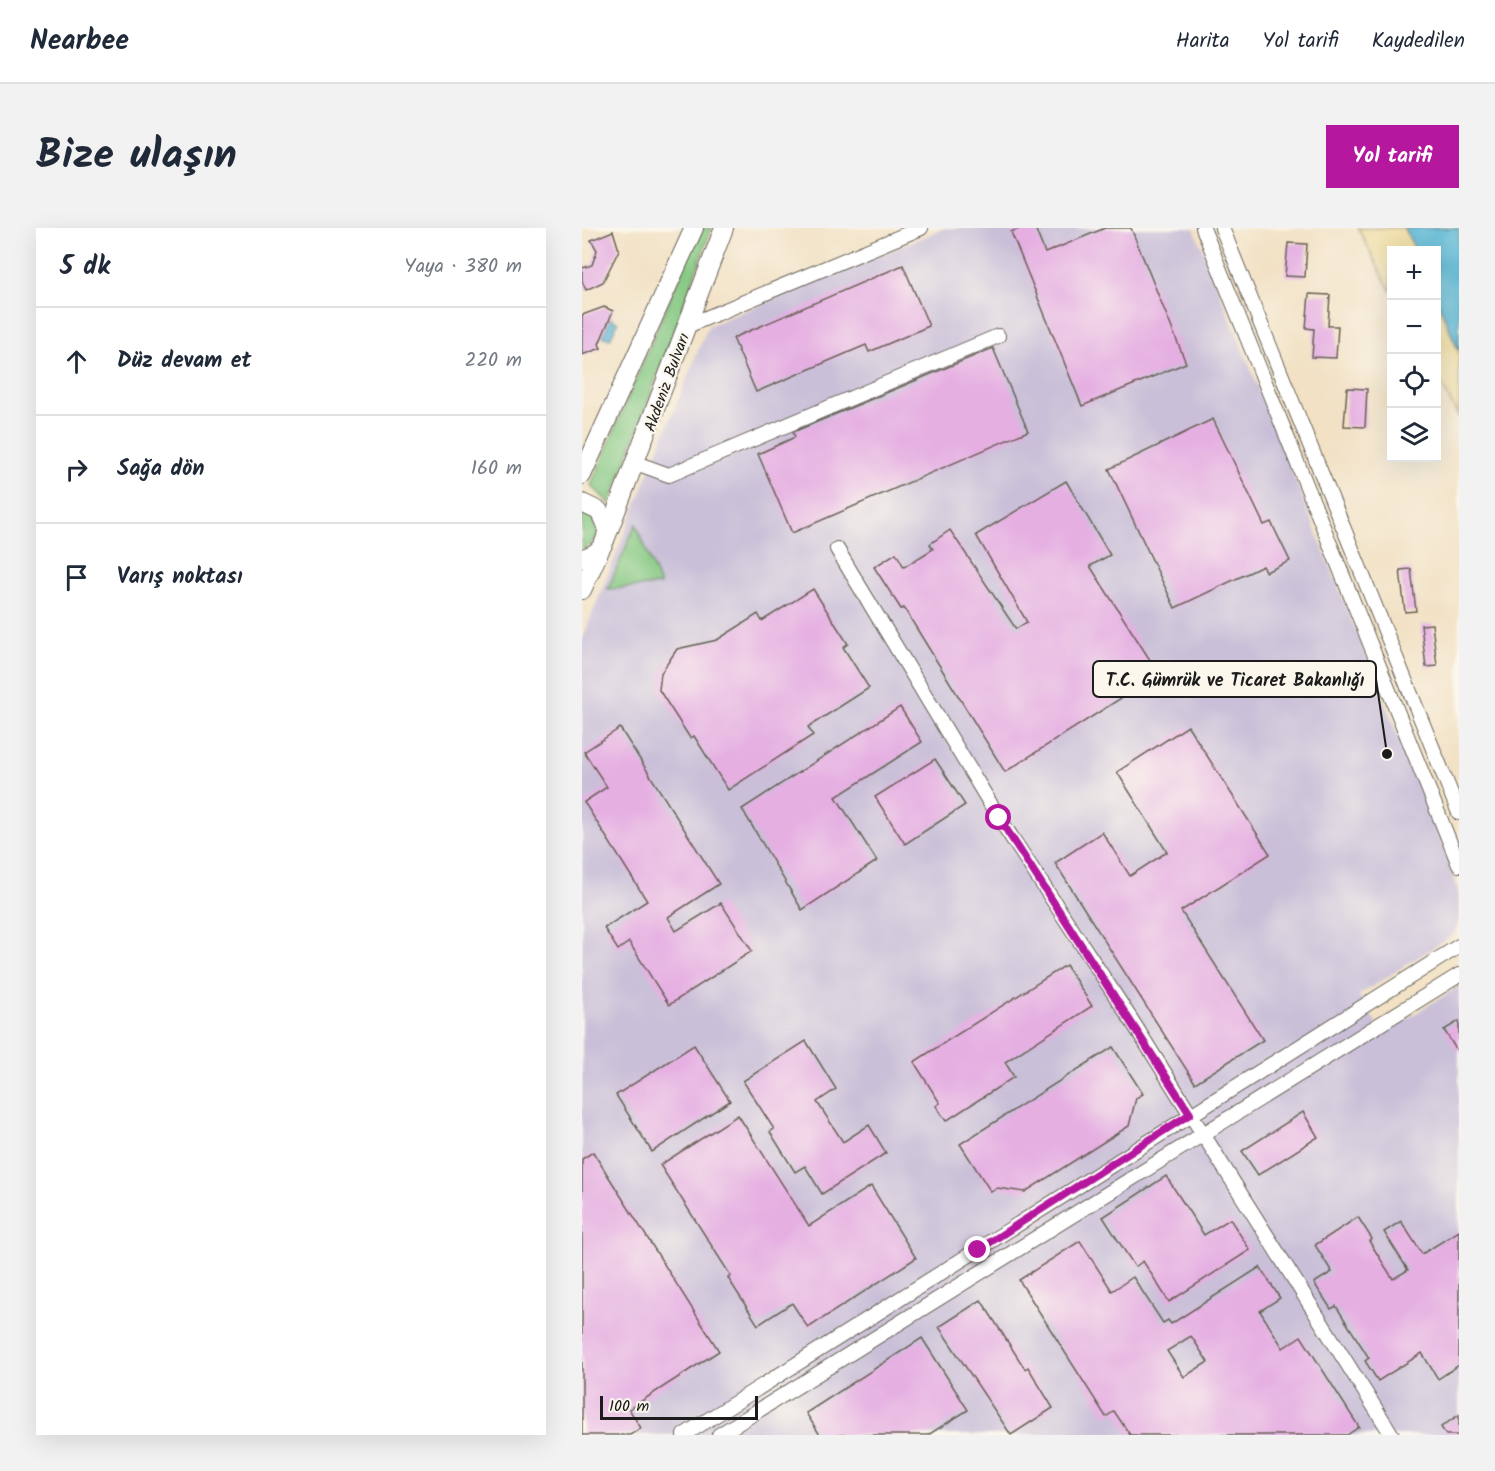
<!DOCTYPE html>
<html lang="tr">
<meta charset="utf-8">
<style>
body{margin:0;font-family:Kalam,sans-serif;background:#f2f2f3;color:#1f2937}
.controls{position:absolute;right:18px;top:18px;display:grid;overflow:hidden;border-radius:0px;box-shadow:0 6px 24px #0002}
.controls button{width:54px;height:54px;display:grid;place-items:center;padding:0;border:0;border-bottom:2px solid #e0e1e3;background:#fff;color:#1f2937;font:30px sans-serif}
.scale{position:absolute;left:18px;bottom:15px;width:158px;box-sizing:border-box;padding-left:6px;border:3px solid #1c1c1c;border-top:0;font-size:16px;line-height:21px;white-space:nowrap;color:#1c1c1c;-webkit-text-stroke:4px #fbf7ec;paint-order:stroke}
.stop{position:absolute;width:18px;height:18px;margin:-14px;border:4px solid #b5179e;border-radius:50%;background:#fff}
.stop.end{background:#b5179e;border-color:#fff;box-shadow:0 2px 6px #0008}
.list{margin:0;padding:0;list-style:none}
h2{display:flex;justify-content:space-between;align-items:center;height:78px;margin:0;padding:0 24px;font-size:26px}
h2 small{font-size:20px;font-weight:400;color:#747a83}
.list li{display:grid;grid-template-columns:39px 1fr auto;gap:18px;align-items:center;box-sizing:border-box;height:108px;padding:0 24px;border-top:2px solid #e0e1e3}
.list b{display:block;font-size:22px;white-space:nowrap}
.list em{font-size:20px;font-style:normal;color:#747a83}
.icon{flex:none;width:33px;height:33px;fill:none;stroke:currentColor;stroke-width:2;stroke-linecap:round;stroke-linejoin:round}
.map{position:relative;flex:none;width:877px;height:1207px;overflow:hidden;border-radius:0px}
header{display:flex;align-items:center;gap:36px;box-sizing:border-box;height:84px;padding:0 30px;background:#fff;border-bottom:2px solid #e0e1e3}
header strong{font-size:28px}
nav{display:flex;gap:33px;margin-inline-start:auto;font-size:21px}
.intro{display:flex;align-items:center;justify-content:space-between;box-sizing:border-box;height:144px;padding:0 36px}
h1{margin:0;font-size:42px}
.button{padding:15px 27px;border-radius:0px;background:#b5179e;color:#fff;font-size:21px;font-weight:700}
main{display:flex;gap:36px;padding:0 36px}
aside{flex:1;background:#fff;border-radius:0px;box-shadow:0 6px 24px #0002}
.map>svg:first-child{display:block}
.industrial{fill:#c9bfd8}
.green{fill:#85c882;stroke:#50724f;stroke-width:1.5}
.sand{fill:#eeda9e;stroke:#857b5d;stroke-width:1.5}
.water{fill:#56b6d4;stroke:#396978;stroke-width:1.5}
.building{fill:#e5afe2;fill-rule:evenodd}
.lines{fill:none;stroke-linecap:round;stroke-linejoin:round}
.minor-casing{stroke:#676157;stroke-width:16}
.major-casing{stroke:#676157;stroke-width:20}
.minor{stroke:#fff;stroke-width:14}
.major{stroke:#fff;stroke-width:18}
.route{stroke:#b5179e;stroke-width:8}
.labels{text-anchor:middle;stroke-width:4.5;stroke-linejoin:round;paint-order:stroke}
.street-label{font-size:16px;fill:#1c1c1c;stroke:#fbf7ec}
.leader{fill:none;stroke:#1c1c1c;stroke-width:2}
.callout-dot{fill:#1c1c1c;stroke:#fbf7ec;stroke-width:2}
.callout{fill:#fbf7ec;stroke:#1c1c1c;stroke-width:2}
.callout-label{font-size:18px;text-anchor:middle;font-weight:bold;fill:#1c1c1c}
</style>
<header>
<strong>Nearbee</strong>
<nav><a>Harita</a><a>Yol tarifi</a><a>Kaydedilen</a></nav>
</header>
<div class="intro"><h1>Bize ulaşın</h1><a class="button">Yol tarifi</a></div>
<main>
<aside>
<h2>5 dk<small>Yaya · 380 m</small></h2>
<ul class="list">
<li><svg class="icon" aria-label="ahead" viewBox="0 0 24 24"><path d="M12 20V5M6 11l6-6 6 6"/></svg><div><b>Düz devam et</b></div><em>220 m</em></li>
<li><svg class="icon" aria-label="right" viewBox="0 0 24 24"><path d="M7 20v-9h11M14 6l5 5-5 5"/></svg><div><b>Sağa dön</b></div><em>160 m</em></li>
<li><svg class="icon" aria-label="arrive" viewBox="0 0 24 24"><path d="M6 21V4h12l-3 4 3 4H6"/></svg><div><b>Varış noktası</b></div></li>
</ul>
</aside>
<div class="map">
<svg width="877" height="1207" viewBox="0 0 877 1207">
<rect width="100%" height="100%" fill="#fbf7ec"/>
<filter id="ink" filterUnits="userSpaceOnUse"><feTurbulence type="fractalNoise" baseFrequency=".0167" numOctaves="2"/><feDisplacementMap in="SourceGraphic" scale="12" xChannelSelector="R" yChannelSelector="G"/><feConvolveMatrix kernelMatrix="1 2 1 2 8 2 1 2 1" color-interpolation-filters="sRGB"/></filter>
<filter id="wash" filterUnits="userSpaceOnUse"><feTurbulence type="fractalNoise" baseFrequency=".008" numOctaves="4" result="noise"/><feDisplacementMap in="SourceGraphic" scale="24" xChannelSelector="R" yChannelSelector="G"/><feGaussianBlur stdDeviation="1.35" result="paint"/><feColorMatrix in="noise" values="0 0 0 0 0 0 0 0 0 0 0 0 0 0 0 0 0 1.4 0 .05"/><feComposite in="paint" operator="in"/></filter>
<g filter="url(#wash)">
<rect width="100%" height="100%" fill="#f2e1c4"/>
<path class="industrial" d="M 363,0 L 612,0 L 866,632 L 877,666 L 877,693 L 871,707 L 777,767 L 801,806 L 877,758 L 877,1207 L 0,1207 L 0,411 L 126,98 Z"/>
<g class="green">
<path d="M 118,0 L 130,0 L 28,276 L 9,257 Z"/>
<path d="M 0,285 L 12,292 L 16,303 L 12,315 L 0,322 Z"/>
<path d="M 54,296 L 78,357 L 26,361 Z"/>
</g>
<g class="sand">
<path d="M 776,0 L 823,0 L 833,22 L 810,22 L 809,64 Z"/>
<path d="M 854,71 L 877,124 L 877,190 L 855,148 Z"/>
</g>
<g class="water">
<path d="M 823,0 L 877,0 L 877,124 L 855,71 L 854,22 L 833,22 Z"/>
<path d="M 28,90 L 36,94 L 28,111 L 21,108 Z"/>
</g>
<g id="blocks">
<g class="building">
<path d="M 439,0 L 453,0 L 463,25 L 523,0 L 549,0 L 604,135 L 500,178 L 429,4 Z"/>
<path d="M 31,3 L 37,22 L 21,54 L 4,62 L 0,53 L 0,40 L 10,37 L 15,22 L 9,12 Z"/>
<path d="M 706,15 L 725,16 L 723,49 L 703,48 Z"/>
<path d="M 321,37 L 347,98 L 287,124 L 284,117 L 174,164 L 151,110 Z"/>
<path d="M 727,66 L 748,67 L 746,98 L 756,98 L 754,130 L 730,129 L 732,101 L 724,100 Z"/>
<path d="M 22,79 L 31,83 L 17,116 L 19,120 L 0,127 L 0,87 Z"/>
<path d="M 411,120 L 446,203 L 210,305 L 176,226 L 213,209 L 211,204 Z"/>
<path d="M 765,160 L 785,161 L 783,199 L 762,198 Z"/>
<path d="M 631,191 L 682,297 L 689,294 L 708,333 L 684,344 L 681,338 L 593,380 L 527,241 Z"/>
<path d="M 484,253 L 528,327 L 508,338 L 577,446 L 423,544 L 322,380 L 319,381 L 292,339 L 314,325 L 322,339 L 351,321 L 348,316 L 368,302 L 434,401 L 445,394 L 394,307 Z"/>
<path d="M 829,341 L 834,383 L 823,384 L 818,342 Z"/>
<path d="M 231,361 L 266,416 L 261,419 L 287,460 L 226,499 L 231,507 L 146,562 L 112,508 L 108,510 L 77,462 L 79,445 L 95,421 L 135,412 L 176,386 L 180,393 Z"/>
<path d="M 850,396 L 855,438 L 844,439 L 839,397 Z"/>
<path d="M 318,479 L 340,514 L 254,569 L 295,633 L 220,682 L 160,581 Z"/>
<path d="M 606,498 L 688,626 L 599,683 L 681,812 L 613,855 L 473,635 L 520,604 L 548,648 L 585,624 L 535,544 Z"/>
<path d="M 38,500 L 137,656 L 86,689 L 94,703 L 139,675 L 170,723 L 87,777 L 47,714 L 36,722 L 22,700 L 65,673 L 2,574 L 25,559 L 2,524 Z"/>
<path d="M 353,531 L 383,577 L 323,616 L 293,569 Z"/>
<path d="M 484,737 L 510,778 L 423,834 L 432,849 L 364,893 L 354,878 L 358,875 L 332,834 Z"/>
<path d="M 877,793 L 877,826 L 862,802 Z"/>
<path d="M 224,813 L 254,861 L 235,874 L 261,914 L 287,897 L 304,925 L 240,966 L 223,938 L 213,944 L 188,904 L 192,901 L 161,853 Z"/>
<path d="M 112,817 L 148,873 L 70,924 L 34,867 Z"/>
<path d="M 531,819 L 561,866 L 554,870 L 547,898 L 443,964 L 415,960 L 409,964 L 378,916 Z"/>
<path d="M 721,884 L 736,909 L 676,947 L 660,923 Z"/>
<path d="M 156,887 L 227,998 L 289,958 L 334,1030 L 226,1100 L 210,1075 L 176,1097 L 146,1050 L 149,1048 L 78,937 Z"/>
<path d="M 11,924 L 137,1123 L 47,1181 L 59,1200 L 48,1207 L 0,1207 L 0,931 Z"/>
<path d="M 584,948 L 622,1007 L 648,991 L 668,1022 L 587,1074 L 561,1033 L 553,1039 L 521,989 Z"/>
<path d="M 776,989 L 790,1011 L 787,1013 L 811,1051 L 826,1042 L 802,1004 L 819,993 L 840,1026 L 877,1003 L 877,1137 L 856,1151 L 840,1125 L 796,1153 L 783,1133 L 787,1130 L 754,1078 L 749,1081 L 732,1055 L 750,1044 L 733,1017 Z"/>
<path d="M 498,1013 L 530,1063 L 551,1049 L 581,1095 L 586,1092 L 589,1096 L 678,1039 L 698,1070 L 678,1083 L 701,1120 L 719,1108 L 777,1199 L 765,1207 L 548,1207 L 532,1183 L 524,1189 L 437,1052 ZM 609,1108 L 626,1134 L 602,1149 L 585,1123 Z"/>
<path d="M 399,1072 L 443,1141 L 446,1139 L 471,1180 L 429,1207 L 357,1099 Z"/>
<path d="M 340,1110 L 386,1182 L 346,1207 L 238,1207 L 224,1185 Z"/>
<path d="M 877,1187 L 877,1207 L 864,1207 L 859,1199 Z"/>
</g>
</g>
</g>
<g filter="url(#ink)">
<use href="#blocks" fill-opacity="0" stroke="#676157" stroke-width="1.5"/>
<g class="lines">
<g class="minor-casing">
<g id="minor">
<path d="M 621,0 L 877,637"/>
<path d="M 640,0 L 877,585"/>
<path d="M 105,98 L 339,0"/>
<path d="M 54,235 L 87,247 L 416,108"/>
<path d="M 255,321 L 417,590 L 550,793 L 810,1207"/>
<path d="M 102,1207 L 877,718"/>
<path d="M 137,1207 L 877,747"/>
</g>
</g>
<g class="major-casing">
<g id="major">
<path d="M 0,247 L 112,0"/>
<path d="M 0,275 L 17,283 L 25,300 C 25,317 16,327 0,330"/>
<path d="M 25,307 L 142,0"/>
<path d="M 0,362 L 19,320"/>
</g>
</g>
<use href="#minor" class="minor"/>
<use href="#major" class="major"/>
</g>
</g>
<g class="lines" filter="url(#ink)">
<path class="route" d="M 396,1022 L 608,886 L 417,590"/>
</g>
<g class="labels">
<g class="street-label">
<text transform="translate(84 154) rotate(-70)" y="6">Akdeniz Bulvarı</text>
</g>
</g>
<path class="leader" d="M805 526L794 451"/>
<circle class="callout-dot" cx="805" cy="526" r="6"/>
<rect class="callout" x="511" y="433" width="283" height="36" rx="6"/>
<g class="callout-label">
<text x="653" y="458">T.C. Gümrük ve Ticaret Bakanlığı</text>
</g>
</svg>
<div class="controls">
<button>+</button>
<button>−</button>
<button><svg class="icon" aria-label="locate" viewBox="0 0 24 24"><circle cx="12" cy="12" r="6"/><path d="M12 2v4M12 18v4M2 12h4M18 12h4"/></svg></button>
<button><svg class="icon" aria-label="layers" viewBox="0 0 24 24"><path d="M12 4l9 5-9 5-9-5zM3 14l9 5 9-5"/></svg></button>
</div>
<div class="scale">100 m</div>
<div class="stop" style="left:417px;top:590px"></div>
<div class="stop end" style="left:396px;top:1022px"></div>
</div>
</main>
